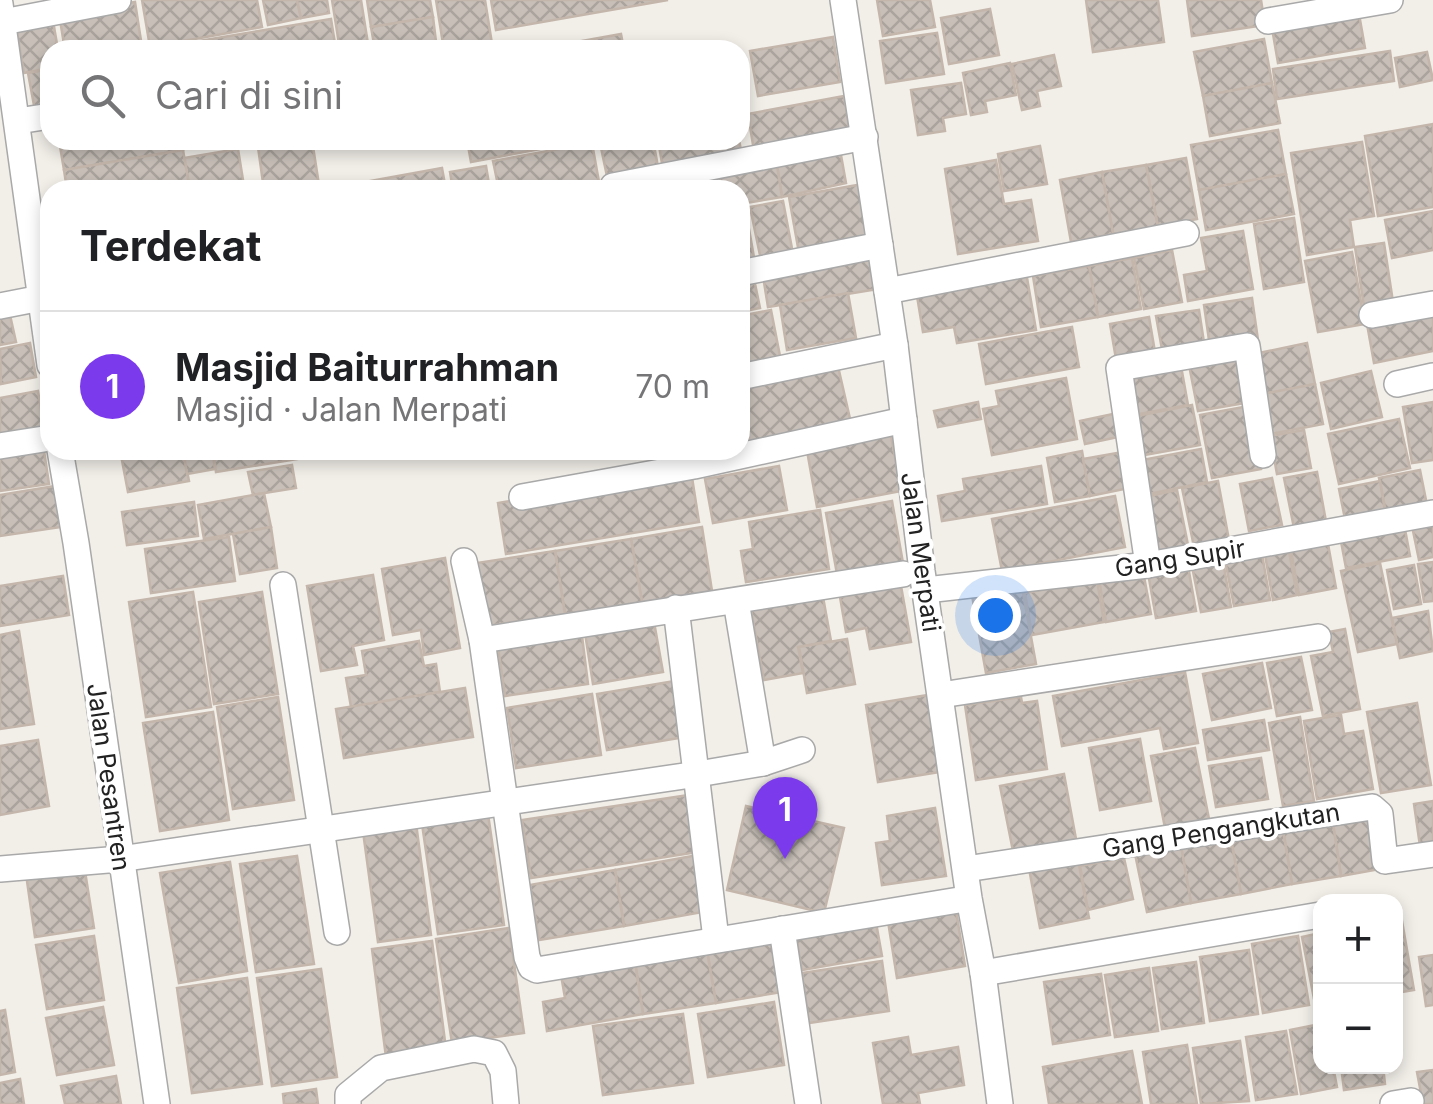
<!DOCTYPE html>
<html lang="id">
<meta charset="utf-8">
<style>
body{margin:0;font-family:Inter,sans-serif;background:#f6f6f6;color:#202124}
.controls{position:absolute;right:30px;bottom:30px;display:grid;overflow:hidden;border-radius:20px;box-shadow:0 5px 15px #0003}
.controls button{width:90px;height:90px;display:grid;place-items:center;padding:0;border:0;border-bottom:2px solid #e0e0e0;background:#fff;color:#202124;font:50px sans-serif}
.you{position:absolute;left:995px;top:615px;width:35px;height:35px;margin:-25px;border:8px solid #fff;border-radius:50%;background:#1a73e8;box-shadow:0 0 0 15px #1a73e833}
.badge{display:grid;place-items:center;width:65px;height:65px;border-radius:50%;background:#7c3aed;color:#fff;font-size:32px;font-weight:700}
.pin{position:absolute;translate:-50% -82px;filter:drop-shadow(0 2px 5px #0008)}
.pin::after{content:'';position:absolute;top:52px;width:35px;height:30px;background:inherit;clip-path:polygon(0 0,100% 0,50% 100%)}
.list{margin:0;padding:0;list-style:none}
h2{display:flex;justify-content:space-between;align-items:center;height:130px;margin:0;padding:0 40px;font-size:42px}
h2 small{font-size:32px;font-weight:400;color:#757577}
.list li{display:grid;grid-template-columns:65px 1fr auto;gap:30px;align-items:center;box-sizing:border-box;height:150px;padding:0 40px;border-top:2px solid #e0e0e0}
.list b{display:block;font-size:38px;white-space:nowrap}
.list p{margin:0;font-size:32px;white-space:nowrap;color:#757577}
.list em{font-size:32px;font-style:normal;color:#757577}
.icon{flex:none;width:55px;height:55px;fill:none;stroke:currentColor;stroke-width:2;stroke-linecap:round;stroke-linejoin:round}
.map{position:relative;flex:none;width:1433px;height:1104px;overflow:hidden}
.search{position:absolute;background:#fff;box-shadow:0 5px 15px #0003;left:40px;top:40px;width:710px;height:110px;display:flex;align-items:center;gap:25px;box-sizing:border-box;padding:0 35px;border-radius:30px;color:#757577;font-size:38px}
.panel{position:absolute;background:#fff;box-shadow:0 5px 15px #0003;left:40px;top:180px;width:710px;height:280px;border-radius:30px}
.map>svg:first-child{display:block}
.building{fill:url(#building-cross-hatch);stroke:#c4b6ab;stroke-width:2.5}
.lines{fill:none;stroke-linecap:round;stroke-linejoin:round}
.minor-casing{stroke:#a9a9a9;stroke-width:28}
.minor{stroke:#fff;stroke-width:25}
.labels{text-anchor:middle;stroke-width:8;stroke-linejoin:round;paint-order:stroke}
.street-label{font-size:25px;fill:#222;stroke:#fff}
</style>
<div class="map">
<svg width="1433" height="1104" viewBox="0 0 1433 1104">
<defs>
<pattern id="building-cross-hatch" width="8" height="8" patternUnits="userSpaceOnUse" patternTransform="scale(2.5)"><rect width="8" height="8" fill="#c7bfb8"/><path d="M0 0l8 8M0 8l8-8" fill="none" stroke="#aba49e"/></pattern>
</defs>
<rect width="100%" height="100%" fill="#f2efe9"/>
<g class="building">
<path d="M 142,0 L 257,0 L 262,27 L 150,47 Z"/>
<path d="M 263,0 L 297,0 L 301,18 L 268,25 Z"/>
<path d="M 297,0 L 327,0 L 329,13 L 301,18 Z"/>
<path d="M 332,0 L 361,0 L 369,50 L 340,50 Z"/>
<path d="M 367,0 L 430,0 L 433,17 L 371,27 Z"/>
<path d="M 436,0 L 485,0 L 493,50 L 444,50 Z"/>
<path d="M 491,0 L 668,0 L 496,30 Z"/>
<path d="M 877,0 L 930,0 L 935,27 L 883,36 Z"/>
<path d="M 1086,0 L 1158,0 L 1164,42 L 1093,52 Z"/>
<path d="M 1187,0 L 1261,0 L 1265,25 L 1192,36 Z"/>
<path d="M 135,2 L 142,47 L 65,50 L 59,14 Z"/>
<path d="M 990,9 L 999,55 L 949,64 L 941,18 Z"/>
<path d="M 1359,14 L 1365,48 L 1278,63 L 1272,28 Z"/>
<path d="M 52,15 L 58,50 L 50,50 L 50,68 L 24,73 L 15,21 Z"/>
<path d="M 433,17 L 437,50 L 375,50 L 371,27 Z"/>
<path d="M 331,19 L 336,50 L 182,50 L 181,44 Z"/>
<path d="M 937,33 L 944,74 L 886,83 L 880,41 Z"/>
<path d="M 621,34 L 624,50 L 566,50 L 565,44 Z"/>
<path d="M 833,37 L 840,82 L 758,96 L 750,51 Z"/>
<path d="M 1264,39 L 1272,83 L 1203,96 L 1194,52 Z"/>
<path d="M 1390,51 L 1394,81 L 1277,99 L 1273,69 Z"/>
<path d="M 1427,52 L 1433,80 L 1400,87 L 1395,58 Z"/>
<path d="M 1054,55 L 1061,86 L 1037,91 L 1040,106 L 1022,110 L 1012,64 Z"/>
<path d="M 1010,63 L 1016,95 L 985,101 L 987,112 L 971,115 L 963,73 Z"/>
<path d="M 50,69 L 50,114 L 36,116 L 28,73 Z"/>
<path d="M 961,83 L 966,114 L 943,118 L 945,131 L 918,135 L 911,90 Z"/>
<path d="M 1272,83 L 1280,123 L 1210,136 L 1203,96 Z"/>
<path d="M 844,96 L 850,133 L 754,151 L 748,114 Z"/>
<path d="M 1433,124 L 1433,207 L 1378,216 L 1365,136 Z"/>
<path d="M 1278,130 L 1286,174 L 1199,190 L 1191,145 Z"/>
<path d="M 59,140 L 181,140 L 183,150 L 64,170 Z"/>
<path d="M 257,140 L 312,140 L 319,185 L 264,190 Z"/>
<path d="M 467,140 L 561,140 L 562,145 L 471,162 Z"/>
<path d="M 613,140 L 653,140 L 659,172 L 608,181 L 600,143 Z"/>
<path d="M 658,140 L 739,140 L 742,155 L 663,169 Z"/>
<path d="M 1362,142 L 1374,216 L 1350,220 L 1354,247 L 1307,255 L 1291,153 Z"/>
<path d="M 592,143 L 599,182 L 558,190 L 499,190 L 493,161 Z"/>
<path d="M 839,144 L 846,183 L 782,197 L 776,159 Z"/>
<path d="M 1040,146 L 1047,184 L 1004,191 L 998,154 Z"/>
<path d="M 238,149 L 244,186 L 190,190 L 184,158 Z"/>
<path d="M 183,150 L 190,190 L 67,190 L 64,170 Z"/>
<path d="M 1186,158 L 1197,219 L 1158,227 L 1146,165 Z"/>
<path d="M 776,159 L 782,197 L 740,204 L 740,190 L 722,190 L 718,168 Z"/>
<path d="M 996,160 L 1004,204 L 1031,200 L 1038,241 L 958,254 L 945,169 Z"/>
<path d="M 1146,165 L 1158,227 L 1113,234 L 1102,172 Z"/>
<path d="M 486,166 L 490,190 L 453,190 L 450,172 Z"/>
<path d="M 442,168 L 446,190 L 321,190 Z"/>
<path d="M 715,168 L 719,190 L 690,190 L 687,173 Z"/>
<path d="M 1102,172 L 1113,234 L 1071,242 L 1060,180 Z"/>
<path d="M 1286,174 L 1294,214 L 1206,230 L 1199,190 Z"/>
<path d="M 863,184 L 873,240 L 799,253 L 789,197 Z"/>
<path d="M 783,201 L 794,259 L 762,265 L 750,207 Z"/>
<path d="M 1433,211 L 1433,250 L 1392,258 L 1385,220 Z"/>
<path d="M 746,212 L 755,263 L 740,266 L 740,213 Z"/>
<path d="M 1294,218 L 1304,282 L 1264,289 L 1254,224 Z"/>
<path d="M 1243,231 L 1253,289 L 1188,301 L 1184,275 L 1207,271 L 1201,238 Z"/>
<path d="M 1384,243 L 1393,302 L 1364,307 L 1355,247 Z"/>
<path d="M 1172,250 L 1182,302 L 1144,309 L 1134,258 Z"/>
<path d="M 872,251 L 878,289 L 768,307 L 762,270 Z"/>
<path d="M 1352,252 L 1365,324 L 1318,332 L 1305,261 Z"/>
<path d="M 1132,258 L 1141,309 L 1098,317 L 1089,266 Z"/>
<path d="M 1089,266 L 1098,317 L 1041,327 L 1033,276 Z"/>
<path d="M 1026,272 L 1036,330 L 957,343 L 954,327 L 923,332 L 916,290 Z"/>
<path d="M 753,274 L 760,308 L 740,312 L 740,276 Z"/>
<path d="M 848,293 L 856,338 L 787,350 L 780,305 Z"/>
<path d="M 1252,298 L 1258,340 L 1210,347 L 1204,305 Z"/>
<path d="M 8,306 L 16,342 L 0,345 L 0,308 Z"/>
<path d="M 771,310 L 780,356 L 740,364 L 740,316 Z"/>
<path d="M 1199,310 L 1205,349 L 1163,355 L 1156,316 Z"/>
<path d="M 1433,311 L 1433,351 L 1374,363 L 1367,324 Z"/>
<path d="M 1149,317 L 1155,352 L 1116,359 L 1110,324 Z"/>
<path d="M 1072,327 L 1079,367 L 986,384 L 979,344 Z"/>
<path d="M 30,343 L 36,377 L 1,384 L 0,349 Z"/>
<path d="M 1307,343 L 1315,384 L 1263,394 L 1254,354 Z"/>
<path d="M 1241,350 L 1251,402 L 1198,411 L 1188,360 Z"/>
<path d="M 837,362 L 851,423 L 740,447 L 740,383 Z"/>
<path d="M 1181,366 L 1188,405 L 1134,415 L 1126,376 Z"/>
<path d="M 1371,371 L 1382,417 L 1331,429 L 1321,383 Z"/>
<path d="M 1066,378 L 1077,439 L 992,455 L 983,409 L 999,406 L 996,391 Z"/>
<path d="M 1315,384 L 1323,424 L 1271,434 L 1263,394 Z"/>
<path d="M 38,391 L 45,434 L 0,443 L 0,398 Z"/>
<path d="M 978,402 L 981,419 L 938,427 L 934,411 Z"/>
<path d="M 1433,402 L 1433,460 L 1412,463 L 1403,407 Z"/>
<path d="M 1192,405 L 1200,445 L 1139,456 L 1132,417 Z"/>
<path d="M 1249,406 L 1261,469 L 1212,478 L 1200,415 Z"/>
<path d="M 1113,414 L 1118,437 L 1085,444 L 1080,421 Z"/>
<path d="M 1399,419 L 1410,468 L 1339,484 L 1328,434 Z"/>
<path d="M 890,430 L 901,491 L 817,507 L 806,445 Z"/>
<path d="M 1304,430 L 1311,468 L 1277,474 L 1270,436 Z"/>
<path d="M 43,444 L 49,484 L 0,491 L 0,451 Z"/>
<path d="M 1201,449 L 1207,482 L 1144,495 L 1137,461 Z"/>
<path d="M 120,450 L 183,450 L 189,481 L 128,492 Z"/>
<path d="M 183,450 L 212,450 L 215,469 L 187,474 Z"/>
<path d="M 213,450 L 353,450 L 216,472 Z"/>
<path d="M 1082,451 L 1090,496 L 1055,502 L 1047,458 Z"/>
<path d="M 1123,452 L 1129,488 L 1090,496 L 1083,459 Z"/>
<path d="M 292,465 L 296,488 L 253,495 L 248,472 Z"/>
<path d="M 779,466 L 787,510 L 713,523 L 705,479 Z"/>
<path d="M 1041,466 L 1047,504 L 942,521 L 938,496 L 965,491 L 963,479 Z"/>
<path d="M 1420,470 L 1427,505 L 1386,513 L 1379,478 Z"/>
<path d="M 691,471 L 699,522 L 506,554 L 498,503 Z"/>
<path d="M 1317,472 L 1327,527 L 1295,533 L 1284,478 Z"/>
<path d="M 1272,478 L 1282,525 L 1249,531 L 1240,484 Z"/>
<path d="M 1218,481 L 1229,540 L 1194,547 L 1182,488 Z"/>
<path d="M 1380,481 L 1385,511 L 1345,519 L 1339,489 Z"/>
<path d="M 55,486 L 61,527 L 0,536 L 0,495 Z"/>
<path d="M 1177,490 L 1189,550 L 1152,557 L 1140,498 Z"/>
<path d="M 264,493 L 271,527 L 204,539 L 198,505 Z"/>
<path d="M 1115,496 L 1125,547 L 1002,571 L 992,519 Z"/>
<path d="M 892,501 L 903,563 L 837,574 L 826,513 Z"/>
<path d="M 194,502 L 198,536 L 127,545 L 122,512 Z"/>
<path d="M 820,510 L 829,569 L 746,582 L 741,551 L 753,549 L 749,522 Z"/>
<path d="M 1433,517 L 1433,557 L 1419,560 L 1411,521 Z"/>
<path d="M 1404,524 L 1410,556 L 1346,568 L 1340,536 Z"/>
<path d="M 271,527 L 277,568 L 240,574 L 233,534 Z"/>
<path d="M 702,527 L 712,591 L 642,602 L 631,539 Z"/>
<path d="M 229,537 L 235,581 L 151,593 L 145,549 Z"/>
<path d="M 631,539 L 642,602 L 565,614 L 555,551 Z"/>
<path d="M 1328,544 L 1336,588 L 1299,595 L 1291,551 Z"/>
<path d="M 555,551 L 565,614 L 487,626 L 477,563 Z"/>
<path d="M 1289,551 L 1297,595 L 1273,600 L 1265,555 Z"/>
<path d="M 1262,554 L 1270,600 L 1234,606 L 1225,560 Z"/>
<path d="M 445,558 L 460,648 L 424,655 L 421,630 L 393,635 L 382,569 Z"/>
<path d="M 1223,561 L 1231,607 L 1201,612 L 1192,566 Z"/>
<path d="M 1433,562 L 1433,601 L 1424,602 L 1418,564 Z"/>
<path d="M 1380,563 L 1397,644 L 1358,652 L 1341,571 Z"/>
<path d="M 1414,565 L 1421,604 L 1394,609 L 1387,570 Z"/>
<path d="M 1188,566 L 1196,611 L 1156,618 L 1148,573 Z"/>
<path d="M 1143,571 L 1151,614 L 1106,622 L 1099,579 Z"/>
<path d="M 373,575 L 384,640 L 353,646 L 357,665 L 321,671 L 307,586 Z"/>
<path d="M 63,576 L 69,615 L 0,626 L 0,586 Z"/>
<path d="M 1097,580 L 1104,622 L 1032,635 L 1025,593 Z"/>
<path d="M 1021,582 L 1036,664 L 986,673 L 971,590 Z"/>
<path d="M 901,586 L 911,642 L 870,649 L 866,628 L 846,632 L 840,597 Z"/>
<path d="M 193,592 L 211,707 L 146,717 L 129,602 Z"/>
<path d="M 262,592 L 278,694 L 214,704 L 199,602 Z"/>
<path d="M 823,597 L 831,641 L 798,647 L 803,673 L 764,680 L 751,610 Z"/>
<path d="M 1428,611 L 1433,651 L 1400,658 L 1392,618 Z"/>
<path d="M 654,622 L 663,672 L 593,684 L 585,633 Z"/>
<path d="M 581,628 L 588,684 L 505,696 L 497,640 Z"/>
<path d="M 1345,629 L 1360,709 L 1323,716 L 1311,656 L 1333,652 L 1329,632 Z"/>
<path d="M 19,631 L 34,724 L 0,729 L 0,635 Z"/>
<path d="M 847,639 L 855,684 L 807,693 L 799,647 Z"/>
<path d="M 419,641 L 424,666 L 436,664 L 440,692 L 351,707 L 346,678 L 366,675 L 362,651 Z"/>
<path d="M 1301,657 L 1312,710 L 1277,716 L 1267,663 Z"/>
<path d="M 1262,663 L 1271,708 L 1212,720 L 1203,674 Z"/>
<path d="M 1185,672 L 1198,743 L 1164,749 L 1160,728 L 1062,746 L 1053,696 Z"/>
<path d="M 675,681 L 685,737 L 607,750 L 597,694 Z"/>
<path d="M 465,688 L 473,737 L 344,758 L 336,709 Z"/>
<path d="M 592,694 L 601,755 L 516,768 L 507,708 Z"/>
<path d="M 934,694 L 946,771 L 878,782 L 866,705 Z"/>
<path d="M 278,697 L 294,800 L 233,809 L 217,707 Z"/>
<path d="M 1021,697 L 1022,703 L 1037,701 L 1047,769 L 976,780 L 965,705 Z"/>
<path d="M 1417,703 L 1431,785 L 1381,793 L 1367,712 Z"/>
<path d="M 213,712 L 229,820 L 160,831 L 143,723 Z"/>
<path d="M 1341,715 L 1344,734 L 1363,731 L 1373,789 L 1317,799 L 1304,721 Z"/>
<path d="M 1300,717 L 1314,801 L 1283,806 L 1269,723 Z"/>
<path d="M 1264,720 L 1269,750 L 1208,760 L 1203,730 Z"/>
<path d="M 1140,739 L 1151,801 L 1100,810 L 1089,748 Z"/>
<path d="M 38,740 L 49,806 L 0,815 L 0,746 Z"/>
<path d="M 1195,748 L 1210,824 L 1166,833 L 1151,756 Z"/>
<path d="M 1261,758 L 1268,799 L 1216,807 L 1209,766 Z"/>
<path d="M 1064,774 L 1076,839 L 1013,851 L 1000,786 Z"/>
<path d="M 689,795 L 698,852 L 531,878 L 522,820 Z"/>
<path d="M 1433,801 L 1433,844 L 1420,846 L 1414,804 Z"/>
<path d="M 746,806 L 844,828 L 824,913 L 727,890 Z"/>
<path d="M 487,807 L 504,925 L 438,934 L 421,817 Z"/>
<path d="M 935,808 L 946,876 L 882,885 L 876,843 L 890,841 L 887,816 Z"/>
<path d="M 1372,814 L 1380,869 L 1341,876 L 1332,817 Z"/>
<path d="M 415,816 L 431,935 L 378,942 L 362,824 Z"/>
<path d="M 1332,817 L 1341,876 L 1292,884 L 1282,824 Z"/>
<path d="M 1282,824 L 1292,884 L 1241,894 L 1230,834 Z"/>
<path d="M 1230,834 L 1241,894 L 1191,903 L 1180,842 Z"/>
<path d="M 1180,840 L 1191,903 L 1147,912 L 1134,849 Z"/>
<path d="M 1077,854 L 1089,918 L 1040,928 L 1028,863 Z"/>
<path d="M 698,855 L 708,911 L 624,926 L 615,870 Z"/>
<path d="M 297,856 L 314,964 L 256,972 L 240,864 Z"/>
<path d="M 1124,858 L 1133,899 L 1088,910 L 1080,866 Z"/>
<path d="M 230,862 L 247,971 L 179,983 L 160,873 Z"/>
<path d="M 84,865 L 94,928 L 35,937 L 26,874 Z"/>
<path d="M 615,870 L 624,926 L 539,940 L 530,885 Z"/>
<path d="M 955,904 L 965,966 L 897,978 L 887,915 Z"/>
<path d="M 875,917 L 882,956 L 802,970 L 795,931 Z"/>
<path d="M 1402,921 L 1414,990 L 1396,993 L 1396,923 Z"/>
<path d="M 509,928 L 524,1033 L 452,1043 L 436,939 Z"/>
<path d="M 1320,933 L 1320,1003 L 1315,1004 L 1302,937 Z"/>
<path d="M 773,934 L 782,992 L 716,1003 L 706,945 Z"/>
<path d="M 94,936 L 104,1000 L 47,1009 L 36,945 Z"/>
<path d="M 1298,936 L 1309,1005 L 1263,1013 L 1252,944 Z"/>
<path d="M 432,941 L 446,1049 L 386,1057 L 372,949 Z"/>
<path d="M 706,945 L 716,1003 L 643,1014 L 634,956 Z"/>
<path d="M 1249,950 L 1258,1014 L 1210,1021 L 1200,957 Z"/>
<path d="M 1433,955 L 1433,1005 L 1426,1006 L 1419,957 Z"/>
<path d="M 634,956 L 643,1014 L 547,1031 L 543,1002 L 565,998 L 560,969 Z"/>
<path d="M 882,961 L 889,1011 L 809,1023 L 802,973 Z"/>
<path d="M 1196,962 L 1204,1023 L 1162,1029 L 1153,968 Z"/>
<path d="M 1149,968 L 1158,1031 L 1115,1037 L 1105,975 Z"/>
<path d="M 321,969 L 337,1077 L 272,1086 L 257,978 Z"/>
<path d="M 1101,974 L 1110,1035 L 1053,1044 L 1044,982 Z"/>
<path d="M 247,978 L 262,1084 L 192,1093 L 177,988 Z"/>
<path d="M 774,1002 L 784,1065 L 708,1077 L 698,1014 Z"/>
<path d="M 103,1007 L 114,1065 L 57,1075 L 46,1018 Z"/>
<path d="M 5,1010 L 15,1072 L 0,1075 L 0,1011 Z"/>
<path d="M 683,1014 L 693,1083 L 603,1095 L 593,1026 Z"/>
<path d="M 1320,1024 L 1320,1066 L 1333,1066 L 1337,1087 L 1301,1094 L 1290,1030 Z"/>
<path d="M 1286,1031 L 1297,1094 L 1256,1100 L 1246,1037 Z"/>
<path d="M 908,1037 L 911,1055 L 958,1047 L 964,1085 L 918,1093 L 920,1104 L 883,1104 L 873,1043 Z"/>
<path d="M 1240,1041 L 1249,1101 L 1201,1104 L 1193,1048 Z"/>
<path d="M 1187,1045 L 1197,1104 L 1151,1104 L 1143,1052 Z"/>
<path d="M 1132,1051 L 1142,1104 L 1049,1104 L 1043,1067 Z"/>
<path d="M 1341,1066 L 1383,1066 L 1385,1084 L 1344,1090 Z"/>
<path d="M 1433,1070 L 1433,1104 L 1423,1104 L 1417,1072 Z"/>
<path d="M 116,1076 L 121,1104 L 65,1104 L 61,1086 Z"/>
<path d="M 20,1079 L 24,1104 L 0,1104 L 0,1083 Z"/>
<path d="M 316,1089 L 318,1104 L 284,1104 L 283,1094 Z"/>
</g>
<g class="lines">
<g class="minor-casing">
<g id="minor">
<path d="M 843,0 L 895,345 L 922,571 L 969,898 L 983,973 L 1000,1104"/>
<path d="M 0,4 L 50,365"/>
<path d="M 1268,21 L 1390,0"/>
<path d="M 3,22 L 118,0"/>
<path d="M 18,121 L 50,116"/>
<path d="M 613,186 L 865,137"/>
<path d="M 740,273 L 880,245"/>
<path d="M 887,291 L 1186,233"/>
<path d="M 0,306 L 41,298"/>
<path d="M 1372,315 L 1433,304"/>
<path d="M 740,377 L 895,345"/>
<path d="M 1397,384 L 1433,376"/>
<path d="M 0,446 L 50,438"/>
<path d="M 60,450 L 76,543 L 157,1104"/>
<path d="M 522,497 L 694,466 L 904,420"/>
<path d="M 464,561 L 482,640 L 527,957 L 531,967 L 537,970 L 959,900"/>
<path d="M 1148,565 L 1119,368 L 1247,346 L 1263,455"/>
<path d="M 283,585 L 337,932"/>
<path d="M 926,590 L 1148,565 L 1433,513"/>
<path d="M 736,601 L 763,763"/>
<path d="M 676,608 L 716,939"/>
<path d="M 482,640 L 903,574"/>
<path d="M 941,695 L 1318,637"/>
<path d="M 0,869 L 120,859 L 698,774 L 763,763 L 802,750"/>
<path d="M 966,869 L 1372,807 L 1380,814 L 1385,861 L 1433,854"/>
<path d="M 782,929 L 808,1104"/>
<path d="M 983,973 L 1320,915"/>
<path d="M 348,1104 L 348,1095 L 381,1068 L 474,1049 L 494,1053 L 503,1071 L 506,1104"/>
<path d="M 1393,1104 L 1411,1101"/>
</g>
</g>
<use href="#minor" class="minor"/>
</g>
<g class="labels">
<g class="street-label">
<text transform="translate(921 552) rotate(82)" y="9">Jalan Merpati</text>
<text transform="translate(1180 558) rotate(-9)" y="9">Gang Supir</text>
<text transform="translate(109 777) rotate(82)" y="9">Jalan Pesantren</text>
<text transform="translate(1221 830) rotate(-9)" y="9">Gang Pengangkutan</text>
</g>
</g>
</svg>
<div class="controls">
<button>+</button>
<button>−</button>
</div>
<div class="you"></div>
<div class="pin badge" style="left:785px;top:859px">1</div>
<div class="search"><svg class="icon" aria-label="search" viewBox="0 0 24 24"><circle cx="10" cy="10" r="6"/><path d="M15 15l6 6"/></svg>Cari di sini</div>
<section class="panel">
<h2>Terdekat<small></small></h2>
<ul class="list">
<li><span class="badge">1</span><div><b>Masjid Baiturrahman</b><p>Masjid · Jalan Merpati</p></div><em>70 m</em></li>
</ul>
</section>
</div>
